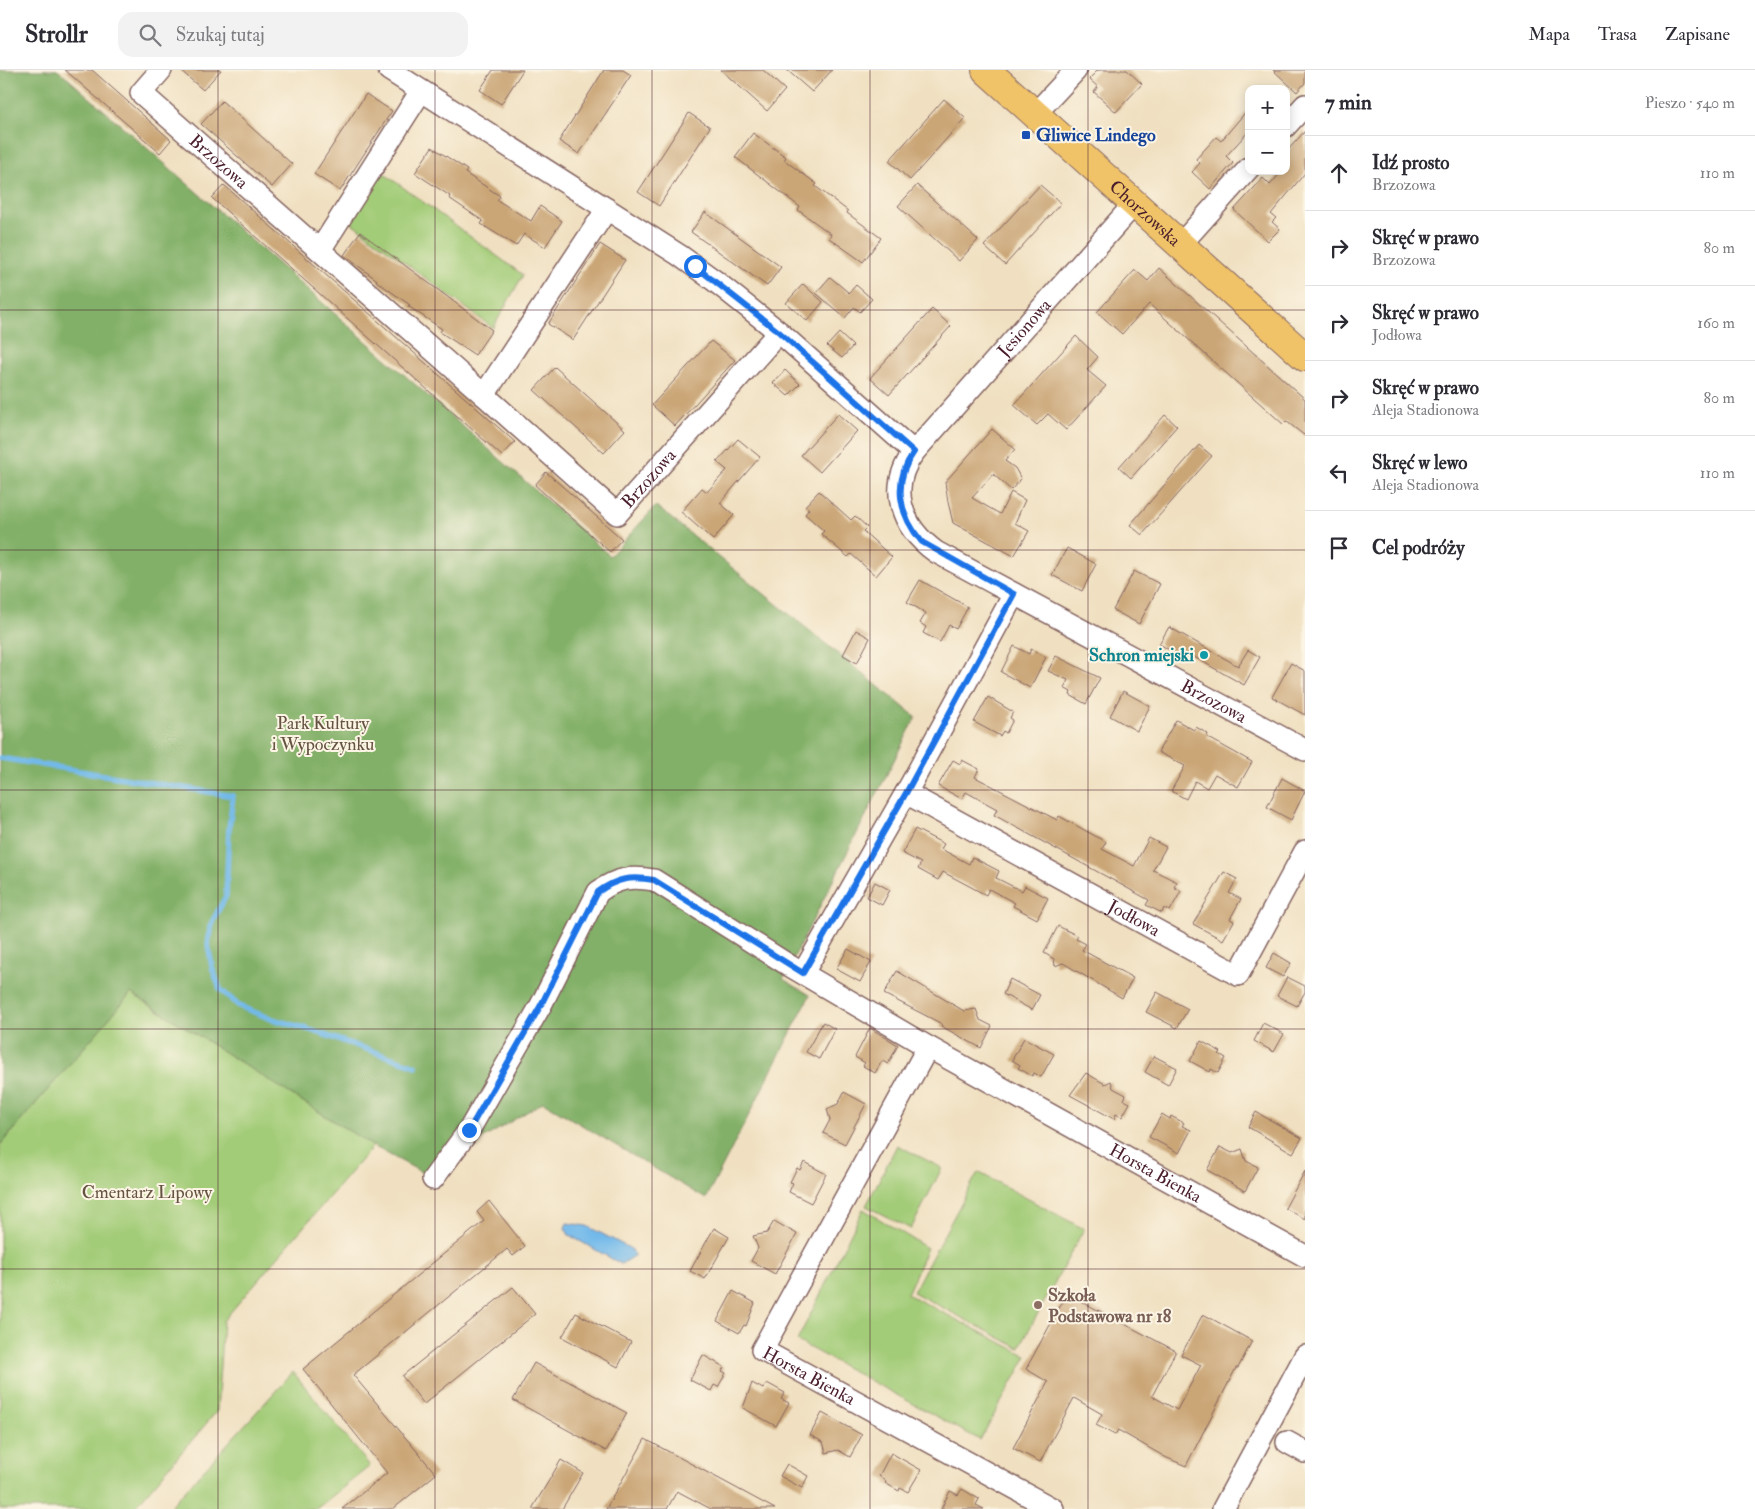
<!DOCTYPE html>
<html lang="pl">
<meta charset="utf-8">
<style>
body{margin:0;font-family:"IM FELL Double Pica",serif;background:#f2f2f3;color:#2b2b33}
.controls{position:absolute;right:15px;top:15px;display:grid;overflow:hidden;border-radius:10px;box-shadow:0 2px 12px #0003}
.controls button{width:45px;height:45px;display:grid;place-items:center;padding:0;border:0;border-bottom:1px solid #e1e1e2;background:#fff;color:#2b2b33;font:25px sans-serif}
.stop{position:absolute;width:15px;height:15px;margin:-11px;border:4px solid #1a73e8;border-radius:50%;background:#fff}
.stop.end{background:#1a73e8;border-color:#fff;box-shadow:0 1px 5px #0008}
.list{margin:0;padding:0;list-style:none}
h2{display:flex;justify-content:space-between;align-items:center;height:65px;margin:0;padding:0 20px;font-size:21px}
h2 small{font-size:16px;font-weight:400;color:#7c7c81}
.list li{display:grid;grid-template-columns:32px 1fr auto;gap:15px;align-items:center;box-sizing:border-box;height:75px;padding:0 20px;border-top:1px solid #e1e1e2}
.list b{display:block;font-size:19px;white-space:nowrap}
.list p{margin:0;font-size:16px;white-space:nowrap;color:#7c7c81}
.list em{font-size:16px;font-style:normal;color:#7c7c81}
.icon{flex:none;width:28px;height:28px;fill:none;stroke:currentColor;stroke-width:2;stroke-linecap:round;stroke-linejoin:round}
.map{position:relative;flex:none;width:1305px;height:1439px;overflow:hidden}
header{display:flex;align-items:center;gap:30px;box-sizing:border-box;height:70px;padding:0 25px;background:#fff;border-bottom:1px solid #e1e1e2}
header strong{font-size:24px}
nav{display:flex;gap:28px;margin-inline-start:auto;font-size:18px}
.search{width:350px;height:45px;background:#f2f2f3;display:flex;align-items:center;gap:12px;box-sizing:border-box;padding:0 18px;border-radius:15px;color:#7c7c81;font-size:19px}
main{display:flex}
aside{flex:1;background:#fff}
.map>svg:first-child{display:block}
.green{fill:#a3cc78;stroke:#767652}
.forest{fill:#82b068;stroke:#66684a}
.water{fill:#72b9ea;stroke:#5e6c8a}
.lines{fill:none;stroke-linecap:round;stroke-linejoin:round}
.stream{stroke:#72b9ea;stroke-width:5.5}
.building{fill:#caa677}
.minor-casing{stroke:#846360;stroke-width:24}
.major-casing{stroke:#846360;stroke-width:30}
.minor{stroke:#fff;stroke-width:21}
.major{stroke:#f0c369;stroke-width:28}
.route{stroke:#1a73e8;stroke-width:6}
.grid{fill:none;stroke:#4a1f2b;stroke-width:1;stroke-opacity:0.55}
.transit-dot{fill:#1a4fb4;stroke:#fcf5e5;stroke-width:2}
.culture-dot{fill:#0f9aa8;stroke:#fcf5e5;stroke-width:2}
.education-dot{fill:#8d6e63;stroke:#fcf5e5;stroke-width:2}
.labels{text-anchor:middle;stroke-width:4;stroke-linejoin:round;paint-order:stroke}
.transit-label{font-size:18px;font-weight:bold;fill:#164399;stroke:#fcf5e5;text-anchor:start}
.street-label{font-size:18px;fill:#4a1f2b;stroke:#fcf5e5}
.culture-label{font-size:18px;font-weight:bold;fill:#0d838f;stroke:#fcf5e5;text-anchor:end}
.park-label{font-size:18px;fill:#655342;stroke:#fcf5e5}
.education-label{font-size:18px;font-weight:bold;fill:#785e54;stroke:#fcf5e5;text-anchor:start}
</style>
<header>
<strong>Strollr</strong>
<div class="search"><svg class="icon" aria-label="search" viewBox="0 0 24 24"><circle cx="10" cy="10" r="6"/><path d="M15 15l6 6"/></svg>Szukaj tutaj</div>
<nav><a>Mapa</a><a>Trasa</a><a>Zapisane</a></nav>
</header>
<main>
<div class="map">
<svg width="1305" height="1439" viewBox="0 0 1305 1439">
<rect width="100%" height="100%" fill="#fcf5e5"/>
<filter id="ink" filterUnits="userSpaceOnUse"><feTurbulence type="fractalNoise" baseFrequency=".02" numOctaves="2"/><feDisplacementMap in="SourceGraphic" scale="10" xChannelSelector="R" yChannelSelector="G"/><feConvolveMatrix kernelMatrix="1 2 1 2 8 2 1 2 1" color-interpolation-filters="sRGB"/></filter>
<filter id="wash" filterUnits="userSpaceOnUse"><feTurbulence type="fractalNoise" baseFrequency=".0096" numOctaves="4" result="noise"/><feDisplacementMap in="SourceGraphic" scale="20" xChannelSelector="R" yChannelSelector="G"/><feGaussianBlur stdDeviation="1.12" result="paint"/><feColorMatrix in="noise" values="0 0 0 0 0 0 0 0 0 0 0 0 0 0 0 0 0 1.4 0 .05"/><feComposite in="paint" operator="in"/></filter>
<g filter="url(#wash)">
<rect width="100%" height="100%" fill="#f0e0c1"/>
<g class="green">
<path d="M 382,102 L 523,205 L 493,258 L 349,151 Z"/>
<path d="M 131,923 L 373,1076 L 223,1251 L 217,1341 L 133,1439 L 0,1439 L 0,1075 Z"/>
<path d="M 897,1075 L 942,1098 L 911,1159 L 866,1136 Z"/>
<path d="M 978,1102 L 1084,1159 L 1019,1278 L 913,1222 Z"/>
<path d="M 863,1139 L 927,1178 L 907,1224 L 1027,1286 L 980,1370 L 797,1271 Z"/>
<path d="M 293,1302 L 370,1396 L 316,1439 L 168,1439 Z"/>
</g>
<path class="forest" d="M 0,0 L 57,0 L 64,5 L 610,486 L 656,436 L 916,647 L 783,909 L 810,925 L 706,1129 L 543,1032 L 425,1104 L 373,1076 L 131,923 L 0,1075 Z"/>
<path class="water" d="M 567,1153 L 587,1156 L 631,1179 L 635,1185 L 621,1194 L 569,1165 L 565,1158 Z"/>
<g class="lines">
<path class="stream" d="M 0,688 L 233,726 L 229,758 L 226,826 L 212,852 L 208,874 L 212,897 L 220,919 L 239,936 L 269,948 L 307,959 L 416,996"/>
</g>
<g id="blocks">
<g class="building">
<path d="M 65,0 L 92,0 L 171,70 L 160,83 Z"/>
<path d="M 180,0 L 221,0 L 203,20 Z"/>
<path d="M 493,0 L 523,0 L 501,34 L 480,20 Z"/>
<path d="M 604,0 L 623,0 L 631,5 L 579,84 L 559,71 Z"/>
<path d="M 721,0 L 763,0 L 785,20 L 767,41 Z"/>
<path d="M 787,0 L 832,0 L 812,22 Z"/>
<path d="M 1098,0 L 1127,0 L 1142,14 L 1116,42 L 1094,22 L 1098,17 L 1089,9 Z"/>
<path d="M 1273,0 L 1305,0 L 1305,13 L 1297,22 Z"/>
<path d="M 366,24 L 392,41 L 340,121 L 314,104 Z"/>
<path d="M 944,29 L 965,48 L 910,110 L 889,91 Z"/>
<path d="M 222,31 L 292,94 L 272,117 L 201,54 Z"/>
<path d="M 1249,38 L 1249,61 L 1226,86 L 1233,93 L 1210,119 L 1192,102 L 1200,93 L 1196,89 L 1216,67 L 1221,71 Z"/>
<path d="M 689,43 L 710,57 L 659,136 L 638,122 Z"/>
<path d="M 1305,61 L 1305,103 L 1271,144 L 1276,148 L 1272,152 L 1280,159 L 1268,171 L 1234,140 L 1263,108 L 1270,115 L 1282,101 L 1286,101 L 1286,82 Z"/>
<path d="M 753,63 L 786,87 L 784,90 L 817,114 L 815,116 L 848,141 L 847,143 L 881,168 L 863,192 L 829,168 L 831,164 L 798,140 L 800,137 L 735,87 Z"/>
<path d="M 432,77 L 467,100 L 465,103 L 500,126 L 497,130 L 531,151 L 540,136 L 562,151 L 545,177 L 524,164 L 516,176 L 481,154 L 483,151 L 449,128 L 450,126 L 415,103 Z"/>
<path d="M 224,115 L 515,372 L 502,386 L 212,128 Z"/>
<path d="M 917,115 L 978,170 L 959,191 L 898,136 Z"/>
<path d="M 1040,115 L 1061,133 L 1005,195 L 984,176 Z"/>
<path d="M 705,142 L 781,197 L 767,216 L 691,162 Z"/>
<path d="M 360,162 L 492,260 L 475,285 L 440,262 L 442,259 L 408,236 L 410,235 L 376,211 L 377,210 L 344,185 Z"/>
<path d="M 600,174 L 625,190 L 573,270 L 548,254 Z"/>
<path d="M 1159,198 L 1305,329 L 1305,366 L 1286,351 L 1283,354 L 1149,234 L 1122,264 L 1097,242 L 1135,200 L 1148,211 Z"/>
<path d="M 830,207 L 849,223 L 856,215 L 872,229 L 860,242 L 854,237 L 845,248 L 816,223 Z"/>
<path d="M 803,214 L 823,232 L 807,251 L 786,233 Z"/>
<path d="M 932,239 L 951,256 L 889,325 L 870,308 Z"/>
<path d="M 839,263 L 853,276 L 842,288 L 827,276 Z"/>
<path d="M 1076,266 L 1098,287 L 1087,300 L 1106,316 L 1066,360 L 1048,344 L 1037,355 L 1014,335 Z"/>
<path d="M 711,271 L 735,290 L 675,356 L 652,335 Z"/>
<path d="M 555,297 L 625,360 L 604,383 L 534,320 Z"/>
<path d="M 785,300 L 800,314 L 788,326 L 773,313 Z"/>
<path d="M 838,344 L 857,361 L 820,402 L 801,385 Z"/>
<path d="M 1165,345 L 1177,356 L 1131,408 L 1119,397 Z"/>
<path d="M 992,359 L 1015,379 L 1005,391 L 1015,398 L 1021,409 L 1011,420 L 993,404 L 972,428 L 1000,444 L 1011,422 L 1025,430 L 1015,453 L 1029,461 L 1014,486 L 953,453 L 948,432 L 945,412 Z"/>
<path d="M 738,369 L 760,387 L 720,433 L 734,445 L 713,470 L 681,442 L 702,418 L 707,422 L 727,400 L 717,392 Z"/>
<path d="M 1199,375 L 1212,386 L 1142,465 L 1130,455 Z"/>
<path d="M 546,402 L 622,469 L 610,482 L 535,415 Z"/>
<path d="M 819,421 L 851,450 L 855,446 L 867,457 L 863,461 L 892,487 L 876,506 L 851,484 L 848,487 L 821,464 L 824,461 L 805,444 L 809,439 L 805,436 Z"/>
<path d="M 1067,478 L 1096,494 L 1082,521 L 1052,505 Z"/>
<path d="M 1134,501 L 1160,514 L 1139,554 L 1113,540 Z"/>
<path d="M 920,510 L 968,537 L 956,559 L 949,555 L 940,572 L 923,563 L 926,557 L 920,553 L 926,543 L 907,532 Z"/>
<path d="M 1169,557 L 1238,596 L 1248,580 L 1260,587 L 1244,615 L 1187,583 L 1184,588 L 1159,574 Z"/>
<path d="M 856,560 L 870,568 L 857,593 L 843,585 Z"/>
<path d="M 1014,576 L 1029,584 L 1031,579 L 1046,587 L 1030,618 L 1001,602 Z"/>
<path d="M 1056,586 L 1100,608 L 1086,634 L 1070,625 L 1071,622 L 1064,618 L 1068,610 L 1048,601 Z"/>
<path d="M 1291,593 L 1305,601 L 1305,645 L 1272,627 Z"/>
<path d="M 1123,621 L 1150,636 L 1137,661 L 1110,646 Z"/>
<path d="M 988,627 L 1013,642 L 1010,648 L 1013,650 L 1006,663 L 1003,661 L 1000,666 L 974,652 Z"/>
<path d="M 1176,650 L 1194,660 L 1196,657 L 1208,664 L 1207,667 L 1252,692 L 1238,717 L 1215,704 L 1207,718 L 1195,711 L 1186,729 L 1171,721 L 1185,696 L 1158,682 Z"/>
<path d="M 953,690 L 960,694 L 962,690 L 979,699 L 975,707 L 1057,750 L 1059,746 L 1106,772 L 1102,779 L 1134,796 L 1149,768 L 1166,777 L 1153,800 L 1177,812 L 1174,817 L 1181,821 L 1170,841 L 1164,838 L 1162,843 L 1146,835 L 1149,830 L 994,745 L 997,739 L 966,722 L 962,729 L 938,716 Z"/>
<path d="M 1282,708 L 1305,721 L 1291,750 L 1267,737 Z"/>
<path d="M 915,759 L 944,774 L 941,779 L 969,794 L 972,787 L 999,801 L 996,808 L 1022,821 L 1025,816 L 1048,828 L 1037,849 L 1013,836 L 1015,833 L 989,819 L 986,825 L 943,802 L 938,810 L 918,799 L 921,793 L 902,783 Z"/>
<path d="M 1224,802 L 1237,809 L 1229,823 L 1241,829 L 1230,849 L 1234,851 L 1223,870 L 1193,854 Z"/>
<path d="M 875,812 L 890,820 L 882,835 L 867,827 Z"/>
<path d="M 1058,856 L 1078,866 L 1076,869 L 1086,874 L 1082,880 L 1133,908 L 1122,928 L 1063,893 L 1055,896 L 1054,889 L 1044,883 Z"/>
<path d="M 848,879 L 871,892 L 860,912 L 836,899 Z"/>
<path d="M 1274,883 L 1291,893 L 1283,907 L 1266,898 Z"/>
<path d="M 897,901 L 964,941 L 976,939 L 980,950 L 992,956 L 981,978 L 941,956 L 942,954 L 884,924 Z"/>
<path d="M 1287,907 L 1305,916 L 1305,922 L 1297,936 L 1277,926 Z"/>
<path d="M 1010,909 L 1040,925 L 1032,940 L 1003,924 Z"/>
<path d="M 1157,922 L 1188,939 L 1177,958 L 1146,942 Z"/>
<path d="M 823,952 L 835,959 L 819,989 L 806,982 Z"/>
<path d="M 1263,953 L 1284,964 L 1274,982 L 1254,971 Z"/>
<path d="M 870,958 L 898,975 L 888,994 L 882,991 L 875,1003 L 863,996 L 865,993 L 855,987 Z"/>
<path d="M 1024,968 L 1054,984 L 1041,1007 L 1034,1003 L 1032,1006 L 1018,998 L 1020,995 L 1012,990 Z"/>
<path d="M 1201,971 L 1221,982 L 1219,984 L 1226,988 L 1218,1003 L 1211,999 L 1210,1002 L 1190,991 Z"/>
<path d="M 1154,986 L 1177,998 L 1168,1015 L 1145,1002 Z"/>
<path d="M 1086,1003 L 1105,1014 L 1111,1011 L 1113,1018 L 1126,1025 L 1124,1030 L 1130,1033 L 1122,1047 L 1116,1044 L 1114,1049 L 1070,1025 Z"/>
<path d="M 844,1022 L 866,1034 L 845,1074 L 823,1063 L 830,1050 L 827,1039 L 838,1034 Z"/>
<path d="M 1256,1042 L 1302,1068 L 1293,1083 L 1248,1057 Z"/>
<path d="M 1162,1044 L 1170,1049 L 1171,1046 L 1184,1053 L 1182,1056 L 1191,1060 L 1179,1083 L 1149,1067 Z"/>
<path d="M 1220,1077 L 1232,1083 L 1242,1079 L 1246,1091 L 1258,1097 L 1245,1121 L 1207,1100 Z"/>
<path d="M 804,1092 L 826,1104 L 811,1133 L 789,1122 L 793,1113 L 790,1112 L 797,1098 L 800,1100 Z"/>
<path d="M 1305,1101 L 1305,1149 L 1285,1138 Z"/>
<path d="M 489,1131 L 525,1176 L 513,1186 L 507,1179 L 353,1305 L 436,1404 L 393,1439 L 342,1439 L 387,1403 L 303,1299 L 484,1151 L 477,1142 Z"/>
<path d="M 774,1151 L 797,1164 L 775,1204 L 751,1191 L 758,1178 L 753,1166 L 767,1163 Z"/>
<path d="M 714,1158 L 729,1167 L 705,1209 L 690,1201 Z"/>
<path d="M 513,1217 L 535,1244 L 424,1334 L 402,1306 Z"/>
<path d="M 733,1221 L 755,1233 L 746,1256 L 744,1255 L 739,1263 L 717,1251 Z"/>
<path d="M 1067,1224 L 1176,1281 L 1152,1326 L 1177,1340 L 1201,1295 L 1181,1285 L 1203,1244 L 1252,1271 L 1238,1298 L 1236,1298 L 1186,1396 L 1165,1387 L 1118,1360 L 1115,1365 L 1096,1355 L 1102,1344 L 1074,1328 L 1040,1392 L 1013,1378 L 1048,1312 L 1026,1299 Z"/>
<path d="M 576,1243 L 631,1272 L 618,1297 L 562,1267 Z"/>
<path d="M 703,1285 L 724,1297 L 722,1301 L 726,1303 L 718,1317 L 714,1315 L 711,1321 L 690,1310 Z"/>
<path d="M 534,1293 L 627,1343 L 606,1381 L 513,1330 Z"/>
<path d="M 752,1313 L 763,1319 L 767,1313 L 785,1323 L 781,1329 L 789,1333 L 776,1356 L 743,1338 Z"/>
<path d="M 822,1343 L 862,1365 L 850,1387 L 838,1380 L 826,1383 L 823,1372 L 810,1365 Z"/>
<path d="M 645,1369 L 673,1384 L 775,1439 L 711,1439 L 677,1421 L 667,1439 L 606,1439 Z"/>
<path d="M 891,1383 L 921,1400 L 908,1422 L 900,1418 L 899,1421 L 885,1413 L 886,1411 L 879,1406 Z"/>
<path d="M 561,1390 L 583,1403 L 562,1439 L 532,1439 Z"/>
<path d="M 787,1394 L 808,1406 L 802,1418 L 780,1406 Z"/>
<path d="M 962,1419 L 979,1429 L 976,1435 L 984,1439 L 941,1439 L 950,1421 L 958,1425 Z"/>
</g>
</g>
</g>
<g filter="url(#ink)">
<use href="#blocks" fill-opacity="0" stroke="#846360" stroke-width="1"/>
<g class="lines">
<g class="minor-casing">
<g id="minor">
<path id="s1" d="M 161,0 L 141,23 L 484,325 L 607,139"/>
<path id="s2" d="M 389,0 L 679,185 L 715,211 L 779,262 L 914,382 C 887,418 901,457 936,482 L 1305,680"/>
<path d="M 1035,44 L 1076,0"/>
<path d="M 1286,56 L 1305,35"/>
<path d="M 1180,175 L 1249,98"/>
<path d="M 320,180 L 421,21"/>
<path id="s3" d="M 484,325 L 617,444 L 779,262"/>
<path id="s4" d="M 914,382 L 1135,133"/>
<path id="s5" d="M 906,723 L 1238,905 L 1305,781"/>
<path d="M 803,903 L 911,714 L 1014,524"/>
<path id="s6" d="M 928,977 L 762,1280 L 1053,1439"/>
<path id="s7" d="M 433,1109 L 469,1060 L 541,935 L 598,822 C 617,808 631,806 654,810 L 790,896 L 928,977 L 1305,1186"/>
<path d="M 1287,1372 L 1305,1382"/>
<path d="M 1223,1439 L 1305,1286"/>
</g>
</g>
<g class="major-casing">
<g id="major">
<path id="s8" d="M 986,0 L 1305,287"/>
</g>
</g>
<use href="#minor" class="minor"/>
<use href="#major" class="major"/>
</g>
</g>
<g class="lines" filter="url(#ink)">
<path class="route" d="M 469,1060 L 541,935 L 598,822 C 617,808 631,806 654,810 L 803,903 L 906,723 L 1014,524 L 922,472 C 899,445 892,412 914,382 L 779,262 L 695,196"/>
</g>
<path class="grid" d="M 218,0 L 218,1439M 435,0 L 435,1439M 652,0 L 652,1439M 870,0 L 870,1439M 1088,0 L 1088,1439M 0,240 L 1305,240M 0,480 L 1305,480M 0,720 L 1305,720M 0,959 L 1305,959M 0,1199 L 1305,1199"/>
<rect class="transit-dot" x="1021" y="60" width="10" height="10" rx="2.5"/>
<circle class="culture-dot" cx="1204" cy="585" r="5"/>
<circle class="education-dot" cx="1038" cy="1235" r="5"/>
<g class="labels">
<g class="transit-label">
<text x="1036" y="71">Gliwice Lindego</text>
</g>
<g class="street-label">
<text dy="6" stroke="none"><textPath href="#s1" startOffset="134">Brzozowa</textPath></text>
<text dy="6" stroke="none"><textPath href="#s8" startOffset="214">Chorzowska</textPath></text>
<text dy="6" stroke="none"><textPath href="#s4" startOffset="166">Jesionowa</textPath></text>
<text dy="6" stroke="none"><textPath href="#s3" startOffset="226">Brzozowa</textPath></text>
<text dy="6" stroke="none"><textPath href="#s2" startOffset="1082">Brzozowa</textPath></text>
<text dy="6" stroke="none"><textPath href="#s5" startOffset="260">Jodłowa</textPath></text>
<text dy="6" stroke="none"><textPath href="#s7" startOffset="972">Horsta Bienka</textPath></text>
<text dy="6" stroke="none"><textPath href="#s6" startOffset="399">Horsta Bienka</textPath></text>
</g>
<g class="culture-label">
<text x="1194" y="591">Schron miejski</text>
</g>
<g class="park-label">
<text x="323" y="659">Park Kultury<tspan x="323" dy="21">i Wypoczynku</tspan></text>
<text x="147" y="1128">Cmentarz Lipowy</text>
</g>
<g class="education-label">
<text x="1048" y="1231">Szkoła<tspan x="1048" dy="21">Podstawowa nr 18</tspan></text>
</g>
</g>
</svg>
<div class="controls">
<button>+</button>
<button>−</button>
</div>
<div class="stop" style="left:695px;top:196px"></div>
<div class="stop end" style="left:469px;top:1060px"></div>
</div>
<aside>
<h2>7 min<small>Pieszo · 540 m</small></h2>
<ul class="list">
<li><svg class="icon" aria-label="ahead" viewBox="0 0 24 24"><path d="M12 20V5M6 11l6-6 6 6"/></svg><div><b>Idź prosto</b><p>Brzozowa</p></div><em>110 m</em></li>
<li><svg class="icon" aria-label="right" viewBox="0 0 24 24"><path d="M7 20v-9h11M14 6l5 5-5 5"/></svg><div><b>Skręć w prawo</b><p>Brzozowa</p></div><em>80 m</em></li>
<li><svg class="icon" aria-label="right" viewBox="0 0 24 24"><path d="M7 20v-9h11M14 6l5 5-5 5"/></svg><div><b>Skręć w prawo</b><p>Jodłowa</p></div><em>160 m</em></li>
<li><svg class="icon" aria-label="right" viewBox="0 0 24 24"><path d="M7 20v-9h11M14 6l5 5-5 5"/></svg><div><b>Skręć w prawo</b><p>Aleja Stadionowa</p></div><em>80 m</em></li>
<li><svg class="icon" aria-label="left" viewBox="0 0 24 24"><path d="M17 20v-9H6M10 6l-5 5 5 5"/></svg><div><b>Skręć w lewo</b><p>Aleja Stadionowa</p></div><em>110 m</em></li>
<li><svg class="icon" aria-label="arrive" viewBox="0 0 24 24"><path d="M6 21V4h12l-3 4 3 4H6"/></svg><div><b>Cel podróży</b></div></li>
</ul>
</aside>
</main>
